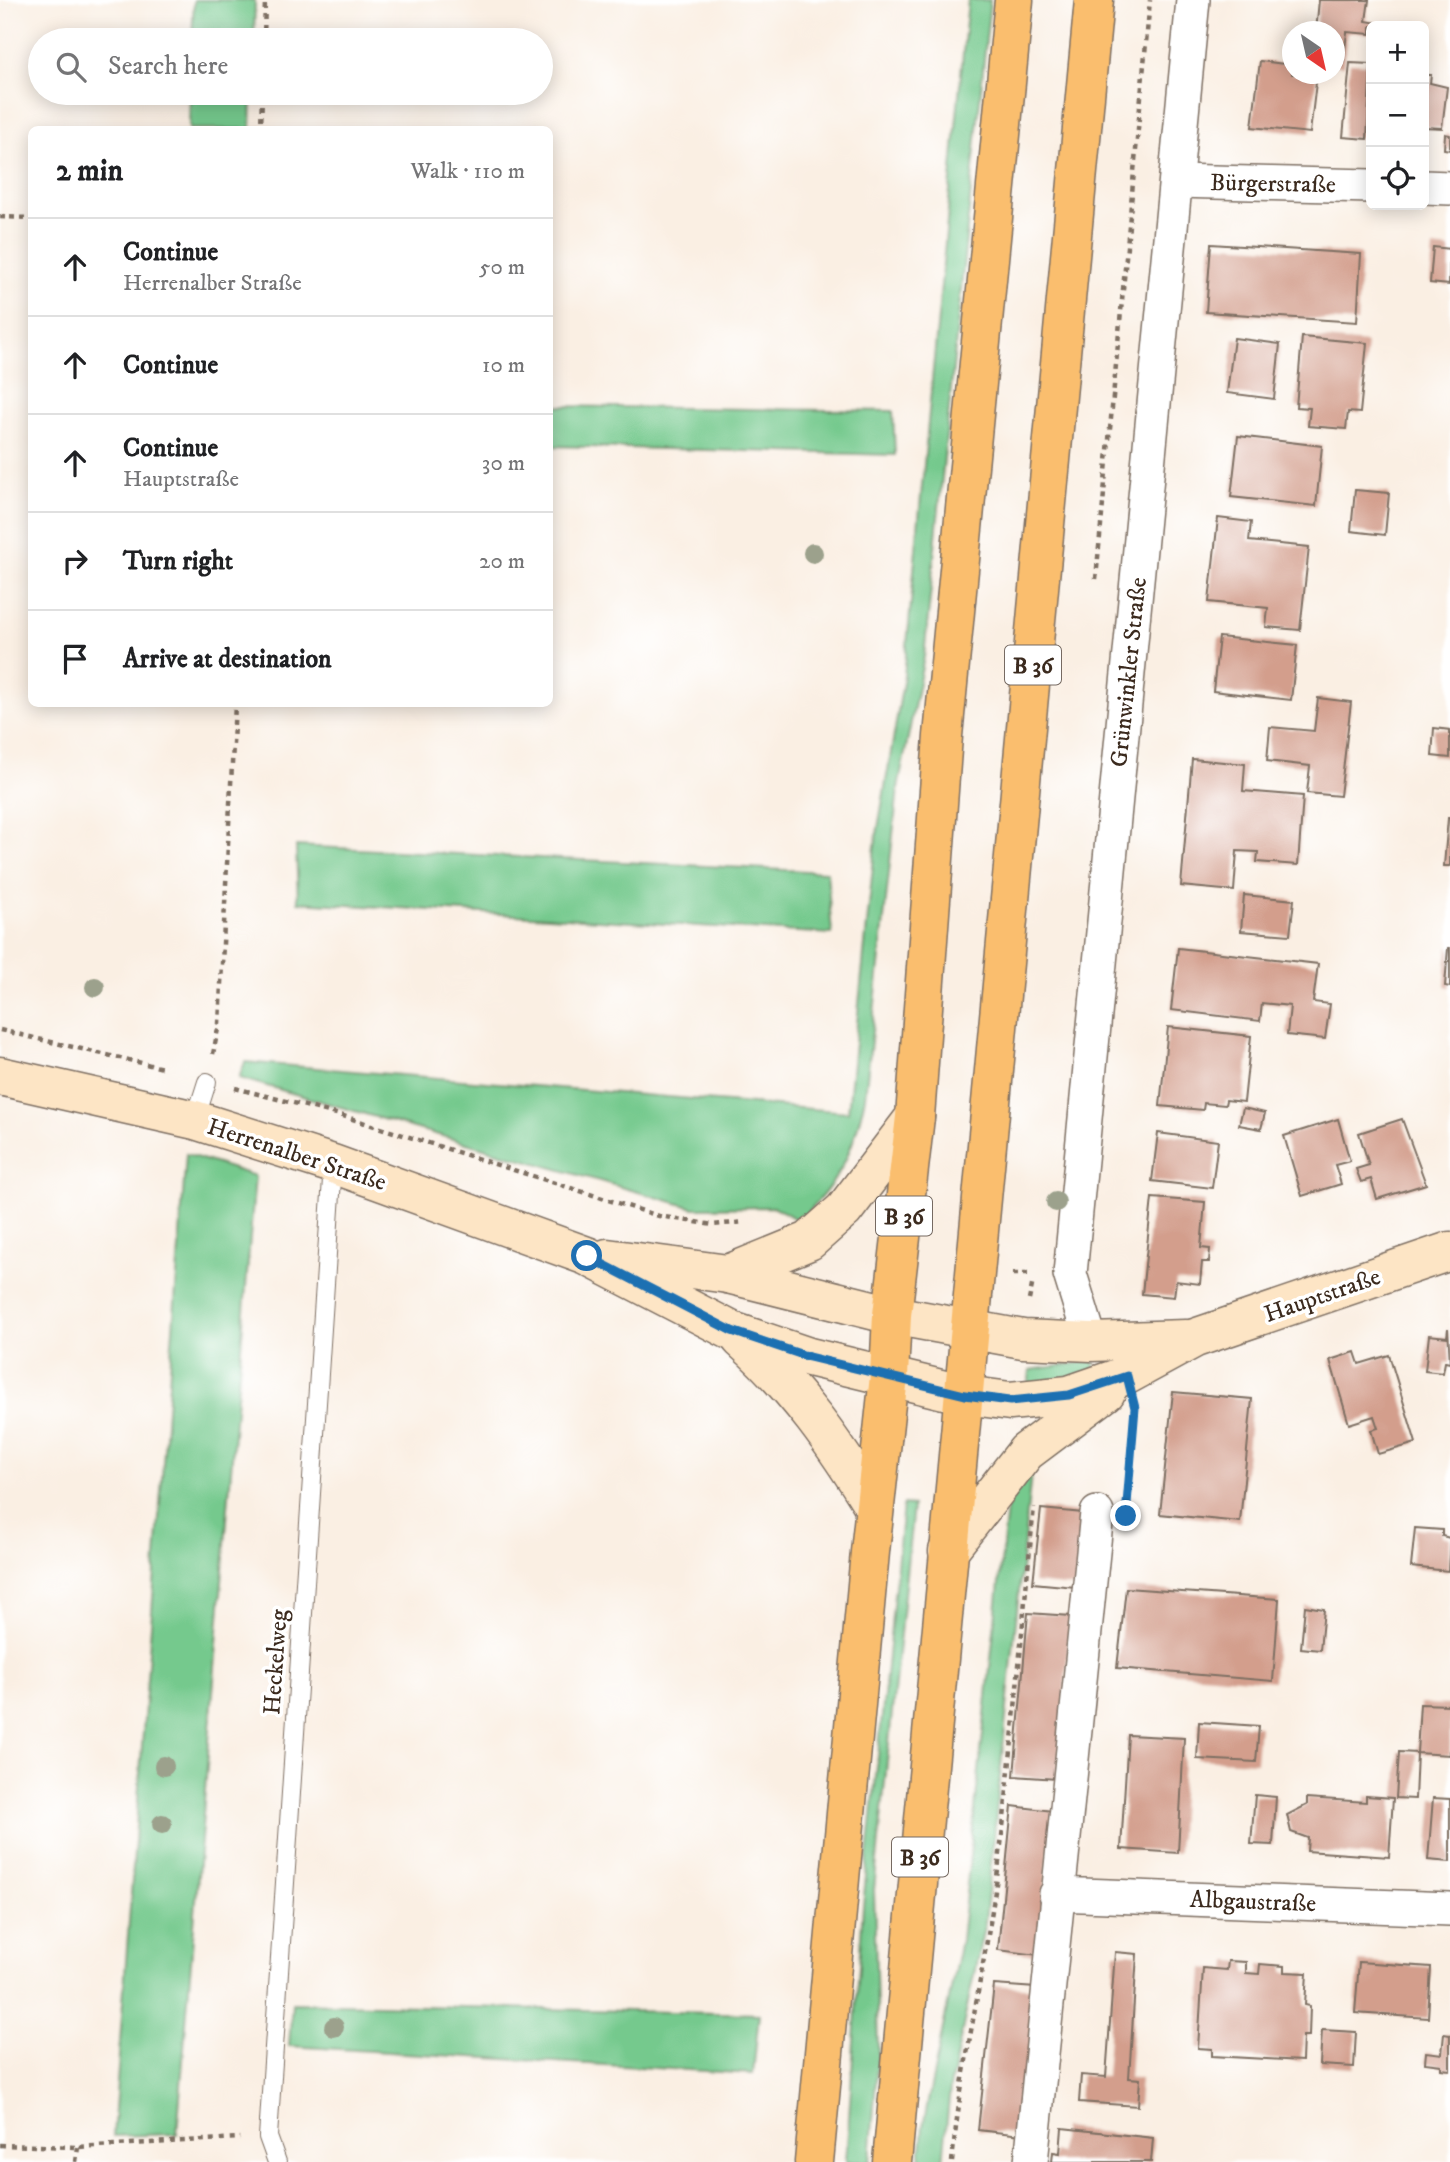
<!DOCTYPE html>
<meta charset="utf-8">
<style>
body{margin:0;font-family:"IM FELL DW Pica",serif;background:#f6f6f6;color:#202124}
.controls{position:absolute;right:21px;top:21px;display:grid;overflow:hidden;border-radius:10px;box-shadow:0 4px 18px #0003}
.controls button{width:63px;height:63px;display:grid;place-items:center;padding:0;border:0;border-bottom:2px solid #e0e0e0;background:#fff;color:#202124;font:35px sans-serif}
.compass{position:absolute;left:1282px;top:21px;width:63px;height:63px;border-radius:50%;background:#fff;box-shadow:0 4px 18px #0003;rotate:146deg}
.stop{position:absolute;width:21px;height:21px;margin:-16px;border:5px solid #1f6fb2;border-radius:50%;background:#fff}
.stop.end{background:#1f6fb2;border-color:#fff;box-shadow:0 2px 7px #0008}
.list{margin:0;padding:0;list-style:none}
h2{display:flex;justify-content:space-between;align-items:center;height:91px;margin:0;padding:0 28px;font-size:30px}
h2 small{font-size:23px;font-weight:400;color:#757577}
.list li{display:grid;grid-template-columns:46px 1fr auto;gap:21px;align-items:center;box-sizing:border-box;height:98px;padding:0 28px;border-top:2px solid #e0e0e0}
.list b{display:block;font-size:26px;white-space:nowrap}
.list p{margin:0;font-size:23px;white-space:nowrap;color:#757577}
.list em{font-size:23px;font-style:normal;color:#757577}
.icon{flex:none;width:38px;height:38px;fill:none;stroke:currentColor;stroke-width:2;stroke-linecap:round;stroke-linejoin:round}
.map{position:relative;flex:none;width:1450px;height:2162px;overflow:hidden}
.search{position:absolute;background:#fff;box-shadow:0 4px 18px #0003;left:28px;top:28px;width:525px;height:77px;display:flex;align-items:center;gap:18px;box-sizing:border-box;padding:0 24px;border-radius:38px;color:#757577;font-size:26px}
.panel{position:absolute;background:#fff;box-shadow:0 4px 18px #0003;left:28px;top:126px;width:525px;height:581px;border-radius:10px}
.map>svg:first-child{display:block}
.green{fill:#74c98d;stroke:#587a56;stroke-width:2}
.building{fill:#d39e8c}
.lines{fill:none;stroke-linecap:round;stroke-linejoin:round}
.lane-casing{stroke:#7e6f63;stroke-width:20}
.street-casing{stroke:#7e6f63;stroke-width:36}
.secondary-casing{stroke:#7e6f63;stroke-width:41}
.primary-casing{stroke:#7e6f63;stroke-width:41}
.path{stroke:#7e6f63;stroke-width:4.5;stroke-dasharray:5 5;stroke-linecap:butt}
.lane{stroke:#fff;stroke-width:18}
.street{stroke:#fff;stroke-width:33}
.secondary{stroke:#fde5c5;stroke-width:38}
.primary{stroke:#fabe6e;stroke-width:38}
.tree{fill:#9ca18c}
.route{stroke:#1f6fb2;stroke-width:9}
.labels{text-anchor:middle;stroke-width:7;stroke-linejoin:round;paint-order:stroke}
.shield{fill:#fff;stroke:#766a62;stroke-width:2}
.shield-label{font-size:23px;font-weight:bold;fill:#3b2a1e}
.street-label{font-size:24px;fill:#3b2a1e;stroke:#fff}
</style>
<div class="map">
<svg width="1450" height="2162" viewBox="0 0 1450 2162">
<rect width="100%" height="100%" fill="#fff"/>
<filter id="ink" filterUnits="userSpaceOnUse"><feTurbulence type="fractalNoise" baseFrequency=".0143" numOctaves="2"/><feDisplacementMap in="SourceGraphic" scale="14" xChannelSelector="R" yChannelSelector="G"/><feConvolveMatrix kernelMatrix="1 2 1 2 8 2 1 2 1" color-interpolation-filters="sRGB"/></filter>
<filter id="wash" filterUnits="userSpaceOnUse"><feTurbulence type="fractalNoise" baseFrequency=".00686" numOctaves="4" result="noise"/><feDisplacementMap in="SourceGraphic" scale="28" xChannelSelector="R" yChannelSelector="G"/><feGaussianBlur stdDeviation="1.57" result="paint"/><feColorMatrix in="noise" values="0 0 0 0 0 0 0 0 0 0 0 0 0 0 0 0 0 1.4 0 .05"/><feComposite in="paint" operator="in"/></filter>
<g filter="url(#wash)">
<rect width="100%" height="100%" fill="#faefe3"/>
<g class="green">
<path d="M 194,0 L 255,0 L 254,40 L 192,40 Z"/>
<path d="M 968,0 L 990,0 L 924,657 L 898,788 L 865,1097 C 853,1153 840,1181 799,1221 L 775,1207 L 694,1208 L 239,1078 L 245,1062 L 848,1112 L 875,846 L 904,676 Z"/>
<path d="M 190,93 L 252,93 L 251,129 L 189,129 Z"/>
<path d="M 550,406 L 893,411 L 895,455 L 550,446 Z"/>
<path d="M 296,846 L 827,872 L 832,934 L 298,902 Z"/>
<path d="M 186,1154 L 255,1176 L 177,2134 L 113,2136 Z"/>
<path d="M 1094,1361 L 1095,1371 L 1028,1389 L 1030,1370 Z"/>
<path d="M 1031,1474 L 985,1922 L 950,2088 L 943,2162 L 920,2162 L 923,2126 L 961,1940 L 1007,1508 L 1022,1475 Z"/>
<path d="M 903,1505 L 913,1506 L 874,1890 L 878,2052 L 870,2162 L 846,2162 L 863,1906 Z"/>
<path d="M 292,2003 L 759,2014 L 753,2074 L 289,2046 Z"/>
</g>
<g id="blocks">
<g class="building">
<path d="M 1319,0 L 1369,0 L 1366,21 L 1378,23 L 1378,26 L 1371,26 L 1371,34 L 1347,32 L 1343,66 L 1334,65 L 1334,32 L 1316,32 Z"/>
<path d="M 1260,61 L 1292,65 L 1292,74 L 1317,74 L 1310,133 L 1252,127 Z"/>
<path d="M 1350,63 L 1371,64 L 1367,139 L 1343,137 Z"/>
<path d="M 1424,75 L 1431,75 L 1430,83 L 1447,87 L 1442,128 L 1424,127 Z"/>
<path d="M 1445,134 L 1450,135 L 1450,150 L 1444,149 Z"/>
<path d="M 1211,244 L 1361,254 L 1357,322 L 1206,312 Z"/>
<path d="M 1433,247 L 1450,249 L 1449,285 L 1430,283 Z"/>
<path d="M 1302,337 L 1367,343 L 1360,413 L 1348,412 L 1346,429 L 1308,426 L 1310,408 L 1296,407 Z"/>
<path d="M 1234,338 L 1280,344 L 1274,399 L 1227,393 Z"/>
<path d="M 1238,436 L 1322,446 L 1316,506 L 1231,497 Z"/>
<path d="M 1355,490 L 1389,493 L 1385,535 L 1351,531 Z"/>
<path d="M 1218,518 L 1251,522 L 1249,541 L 1309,547 L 1300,630 L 1266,627 L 1268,608 L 1209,602 Z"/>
<path d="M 1219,637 L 1297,645 L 1291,700 L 1213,691 Z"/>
<path d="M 1318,698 L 1351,702 L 1340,796 L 1307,793 L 1310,766 L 1267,761 L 1270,727 L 1314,731 Z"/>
<path d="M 1434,728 L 1450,730 L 1450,758 L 1432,756 Z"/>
<path d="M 1192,759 L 1245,764 L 1243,791 L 1303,796 L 1298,865 L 1257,862 L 1258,852 L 1237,851 L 1234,891 L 1181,886 Z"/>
<path d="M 1448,818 L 1450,818 L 1450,866 L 1444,866 Z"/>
<path d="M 1244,895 L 1294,900 L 1290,935 L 1241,931 Z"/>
<path d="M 1178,948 L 1318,964 L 1313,1002 L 1330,1004 L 1325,1039 L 1287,1035 L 1290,1006 L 1262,1003 L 1260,1021 L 1171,1010 Z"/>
<path d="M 1448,948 L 1450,948 L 1450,987 L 1445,986 Z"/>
<path d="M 1168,1027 L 1251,1036 L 1244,1102 L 1226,1100 L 1225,1105 L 1204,1103 L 1203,1110 L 1160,1106 Z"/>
<path d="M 1243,1108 L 1265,1113 L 1261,1129 L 1239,1125 Z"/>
<path d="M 1338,1119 L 1350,1161 L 1335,1165 L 1341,1184 L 1302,1196 L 1284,1136 Z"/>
<path d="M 1402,1119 L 1426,1184 L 1377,1199 L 1371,1179 L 1361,1182 L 1356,1169 L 1369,1165 L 1359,1133 Z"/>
<path d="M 1158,1133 L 1218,1141 L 1212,1188 L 1152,1181 Z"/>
<path d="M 1152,1198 L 1205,1202 L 1201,1248 L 1210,1249 L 1209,1262 L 1202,1262 L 1200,1284 L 1176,1281 L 1174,1297 L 1142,1294 Z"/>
<path d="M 1448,1328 L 1450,1363 L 1445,1362 L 1443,1373 L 1425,1371 L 1429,1335 L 1447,1337 Z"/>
<path d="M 1355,1352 L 1359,1364 L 1389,1355 L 1416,1443 L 1378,1454 L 1371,1430 L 1378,1428 L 1374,1416 L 1349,1424 L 1330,1360 Z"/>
<path d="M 1173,1392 L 1252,1399 L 1240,1522 L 1160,1514 Z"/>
<path d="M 1041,1509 L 1083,1513 L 1075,1587 L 1033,1583 Z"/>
<path d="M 1415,1528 L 1442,1530 L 1442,1536 L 1450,1538 L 1448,1571 L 1411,1567 Z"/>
<path d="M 1126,1588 L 1279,1599 L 1273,1681 L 1117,1668 Z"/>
<path d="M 1305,1606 L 1324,1609 L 1320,1650 L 1301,1648 Z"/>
<path d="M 1028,1613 L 1071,1616 L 1057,1779 L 1014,1776 Z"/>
<path d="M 1420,1704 L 1450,1705 L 1450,1755 L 1417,1753 Z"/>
<path d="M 1199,1722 L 1259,1726 L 1256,1762 L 1197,1759 Z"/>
<path d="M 1128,1735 L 1184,1738 L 1178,1853 L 1121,1849 Z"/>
<path d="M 1399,1752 L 1417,1753 L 1415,1799 L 1396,1798 Z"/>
<path d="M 1255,1795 L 1276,1797 L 1273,1845 L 1251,1844 Z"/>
<path d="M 1366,1796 L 1393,1798 L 1389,1857 L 1307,1851 L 1308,1838 L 1291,1832 L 1287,1815 L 1307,1805 L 1307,1798 L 1366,1802 Z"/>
<path d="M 1433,1798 L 1450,1799 L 1450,1862 L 1428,1860 Z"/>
<path d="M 1012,1806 L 1053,1811 L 1038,1955 L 998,1950 Z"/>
<path d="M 1115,1952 L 1137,1954 L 1129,2078 L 1140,2079 L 1138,2106 L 1079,2102 L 1081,2075 L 1106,2077 Z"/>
<path d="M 1228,1961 L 1246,1962 L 1246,1973 L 1259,1974 L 1260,1964 L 1284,1966 L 1284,1972 L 1307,1973 L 1305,2005 L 1310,2006 L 1309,2036 L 1303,2036 L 1302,2061 L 1212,2056 L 1212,2049 L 1198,2048 L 1203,1968 L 1227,1970 Z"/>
<path d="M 1359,1962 L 1431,1967 L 1428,2018 L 1355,2013 Z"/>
<path d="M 994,1985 L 1036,1988 L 1021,2135 L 978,2130 Z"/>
<path d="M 1322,2030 L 1356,2032 L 1354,2067 L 1320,2065 Z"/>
<path d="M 1444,2034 L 1450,2035 L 1450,2070 L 1441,2069 L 1441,2065 L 1425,2063 L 1426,2052 L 1442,2054 Z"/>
<path d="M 1062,2128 L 1153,2138 L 1151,2162 L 1052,2162 L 1053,2152 L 1060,2153 Z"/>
</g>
</g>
</g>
<g filter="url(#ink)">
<use href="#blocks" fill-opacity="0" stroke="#7e6f63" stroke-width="2"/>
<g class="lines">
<g class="lane-casing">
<g id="lane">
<path d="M 195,1120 L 207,1082"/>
<path d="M 277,2162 L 268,2137 L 333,1164"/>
</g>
</g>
<g class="street-casing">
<g id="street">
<path d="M 1176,181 L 1371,186"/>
<path d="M 1424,187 L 1450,188"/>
<path d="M 1091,1342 L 1070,1274 L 1193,0"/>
<path d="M 1056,1894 L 1450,1909"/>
<path d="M 1031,2162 L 1097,1513"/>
</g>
</g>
<g class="secondary-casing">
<g id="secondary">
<path d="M 0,1076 L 195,1120 L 333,1164 L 587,1256 L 732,1331 L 809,1357 L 965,1395 L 1010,1401 L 1069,1395 L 1127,1375 L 1195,1338 L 1450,1251"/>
<path d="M 607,1258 L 728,1274 L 892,1315 L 1023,1339 L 1091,1342 L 1186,1339"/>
<path d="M 728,1274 L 809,1241 L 844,1210 L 915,1117"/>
<path d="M 741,1339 C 796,1388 836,1445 874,1507"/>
<path d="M 948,1551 L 1026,1452 L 1106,1392"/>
</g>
</g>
<g class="primary-casing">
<g id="primary">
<path d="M 814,2162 L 870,1552 L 889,1376 L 892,1315 L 915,1117 L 943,736 L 1014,0"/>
<path d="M 892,2162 L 1094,0"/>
</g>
</g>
<g class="path">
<path d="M 264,40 L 265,0"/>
<path d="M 261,130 L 262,93"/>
<path d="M 0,217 L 32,218"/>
<path d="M 1096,579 L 1150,0"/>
<path d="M 0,1030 L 163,1068"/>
<path d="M 213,1054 L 219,1024 L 235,704"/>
<path d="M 235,1088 L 340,1115 L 659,1216 L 713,1225 L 745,1222"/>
<path d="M 1013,1274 L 1033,1274"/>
<path d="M 1029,1300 L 1033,1281"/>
<path d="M 1128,1492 L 1134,1420"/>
<path d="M 0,2145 L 78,2147 L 240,2138"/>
<path d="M 76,2162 L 78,2147"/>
<path d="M 952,2162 C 962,2061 986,1963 999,1862 C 1013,1744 1022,1625 1034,1507"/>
</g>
<use href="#lane" class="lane"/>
<use href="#street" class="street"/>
<use href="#secondary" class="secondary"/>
<use href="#primary" class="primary"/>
</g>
<g class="tree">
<circle cx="813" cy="553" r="10"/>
<circle cx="95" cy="987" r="10"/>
<circle cx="1056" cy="1202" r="10"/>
<circle cx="164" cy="1766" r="10"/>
<circle cx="162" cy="1824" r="10"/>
<circle cx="334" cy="2027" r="10"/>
</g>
</g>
<g class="lines" filter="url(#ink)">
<path class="route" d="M 587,1256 L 732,1331 L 809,1357 L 965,1395 L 1010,1401 L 1069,1395 L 1127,1376 L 1135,1408 L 1126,1516"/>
</g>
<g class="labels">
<g class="shield">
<rect x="1005" y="645.5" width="56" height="39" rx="5"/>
<rect x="876" y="1196.5" width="56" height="39" rx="5"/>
<rect x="892" y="1837.5" width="56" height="39" rx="5"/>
</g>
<g class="shield-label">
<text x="1033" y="673">B 36</text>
<text x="904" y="1224">B 36</text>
<text x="920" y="1865">B 36</text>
</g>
<g class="street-label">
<text transform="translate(1273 183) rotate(1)" y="8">Bürgerstraße</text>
<text transform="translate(1128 672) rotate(-84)" y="8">Grünwinkler Straße</text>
<text transform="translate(297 1154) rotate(18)" y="8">Herrenalber Straße</text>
<text transform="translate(1322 1295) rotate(-19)" y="8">Hauptstraße</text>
<text transform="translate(275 1662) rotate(-86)" y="8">Heckelweg</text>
<text transform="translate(1253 1901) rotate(2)" y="8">Albgaustraße</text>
</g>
</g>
</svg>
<div class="controls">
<button>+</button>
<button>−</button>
<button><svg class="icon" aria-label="locate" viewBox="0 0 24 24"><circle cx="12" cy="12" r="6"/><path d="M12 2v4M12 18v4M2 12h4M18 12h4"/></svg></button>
</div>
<svg class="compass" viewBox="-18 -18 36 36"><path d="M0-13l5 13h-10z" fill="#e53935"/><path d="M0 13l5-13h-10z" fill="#757577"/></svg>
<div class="stop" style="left:587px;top:1256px"></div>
<div class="stop end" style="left:1126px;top:1516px"></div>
<div class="search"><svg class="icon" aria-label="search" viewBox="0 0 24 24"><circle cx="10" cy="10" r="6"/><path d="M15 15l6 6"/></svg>Search here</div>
<section class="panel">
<h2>2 min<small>Walk · 110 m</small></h2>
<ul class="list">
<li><svg class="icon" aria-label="ahead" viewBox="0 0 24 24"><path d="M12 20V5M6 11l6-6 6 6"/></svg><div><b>Continue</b><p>Herrenalber Straße</p></div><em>50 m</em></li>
<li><svg class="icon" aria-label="ahead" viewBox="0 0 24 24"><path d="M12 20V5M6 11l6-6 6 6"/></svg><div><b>Continue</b></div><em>10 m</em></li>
<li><svg class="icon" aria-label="ahead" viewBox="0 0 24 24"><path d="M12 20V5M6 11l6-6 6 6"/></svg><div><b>Continue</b><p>Hauptstraße</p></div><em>30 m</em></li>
<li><svg class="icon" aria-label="right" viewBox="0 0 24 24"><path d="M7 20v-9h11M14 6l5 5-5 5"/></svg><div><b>Turn right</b></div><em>20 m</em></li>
<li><svg class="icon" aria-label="arrive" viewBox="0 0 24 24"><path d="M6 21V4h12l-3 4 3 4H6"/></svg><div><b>Arrive at destination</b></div></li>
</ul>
</section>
</div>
